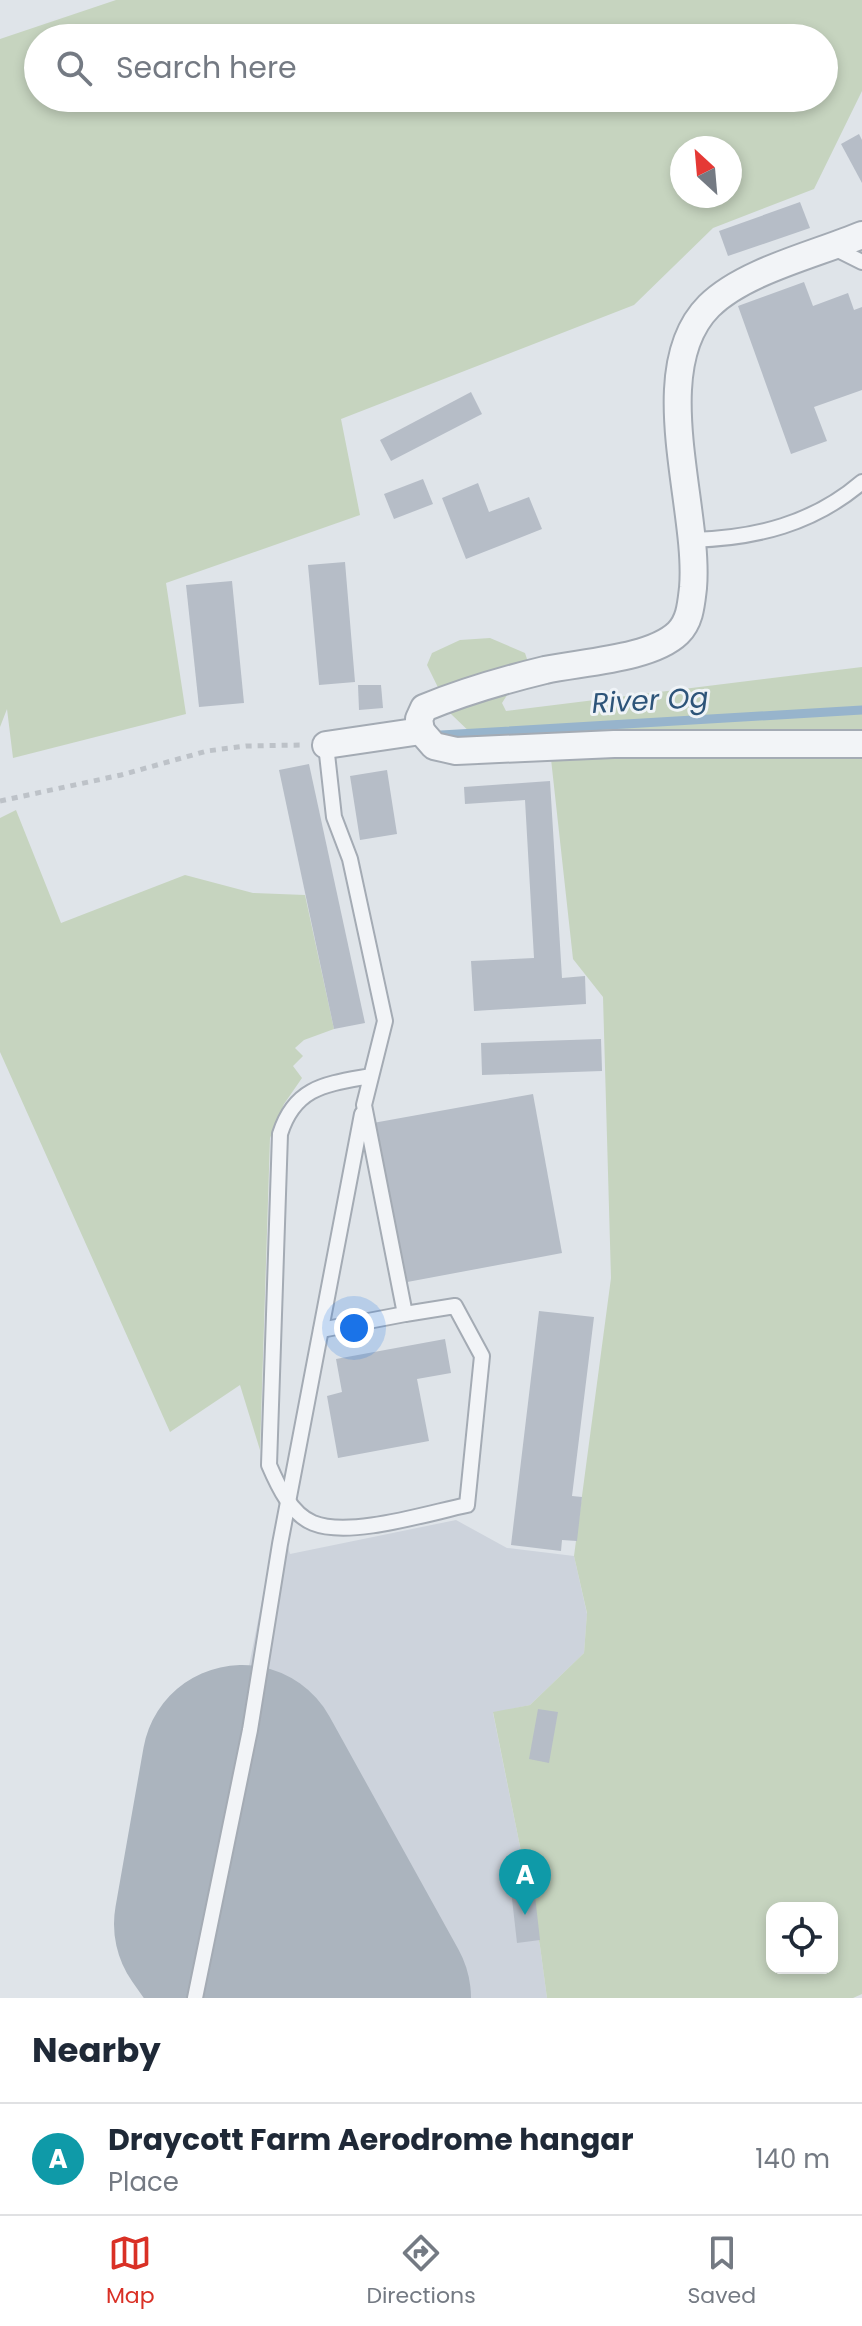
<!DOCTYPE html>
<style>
body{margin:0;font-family:Poppins,sans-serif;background:#f2f2f3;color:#1f2937}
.controls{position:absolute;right:24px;bottom:24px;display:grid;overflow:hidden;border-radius:16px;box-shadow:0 4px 12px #0003}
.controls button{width:72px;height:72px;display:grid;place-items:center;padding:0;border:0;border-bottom:2px solid #e0e1e3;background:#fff;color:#1f2937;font:40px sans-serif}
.compass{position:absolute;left:670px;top:136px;width:72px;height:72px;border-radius:50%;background:#fff;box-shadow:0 4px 12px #0003;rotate:334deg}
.you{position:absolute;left:354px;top:1328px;width:28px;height:28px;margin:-20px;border:6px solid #fff;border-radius:50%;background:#1a73e8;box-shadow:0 0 0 12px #1a73e833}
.badge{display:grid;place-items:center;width:52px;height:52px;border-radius:50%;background:#d93025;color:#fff;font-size:26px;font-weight:700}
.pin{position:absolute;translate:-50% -66px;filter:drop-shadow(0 2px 4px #0008)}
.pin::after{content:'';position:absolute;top:42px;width:28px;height:24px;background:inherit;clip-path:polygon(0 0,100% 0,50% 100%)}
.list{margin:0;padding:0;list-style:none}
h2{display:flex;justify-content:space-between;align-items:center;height:104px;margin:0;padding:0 32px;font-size:34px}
h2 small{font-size:26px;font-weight:400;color:#747a83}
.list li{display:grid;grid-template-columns:52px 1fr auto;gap:24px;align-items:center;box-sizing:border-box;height:112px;padding:0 32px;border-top:2px solid #e0e1e3}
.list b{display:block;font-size:30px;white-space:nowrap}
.list p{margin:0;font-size:26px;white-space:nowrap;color:#747a83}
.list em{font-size:26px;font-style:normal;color:#747a83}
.icon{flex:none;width:44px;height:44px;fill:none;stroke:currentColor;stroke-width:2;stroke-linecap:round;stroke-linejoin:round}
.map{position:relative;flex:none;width:862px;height:1998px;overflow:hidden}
.search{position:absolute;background:#fff;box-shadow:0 4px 12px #0003;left:24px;right:24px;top:24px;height:88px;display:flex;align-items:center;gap:20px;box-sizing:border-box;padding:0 28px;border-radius:44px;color:#747a83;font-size:30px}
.sheet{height:216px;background:#fff}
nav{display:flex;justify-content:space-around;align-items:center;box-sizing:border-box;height:112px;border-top:2px solid #e0e1e3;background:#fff;font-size:22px;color:#747a83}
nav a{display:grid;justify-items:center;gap:4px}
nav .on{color:#d93025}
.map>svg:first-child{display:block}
.built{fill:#cdd3dc}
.green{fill:#c6d4bf;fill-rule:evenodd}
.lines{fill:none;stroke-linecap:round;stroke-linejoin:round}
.stream{stroke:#97b4cc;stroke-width:9}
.runway{stroke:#abb4be;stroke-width:200}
.building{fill:#b6bdc7}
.service-casing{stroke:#a4abb4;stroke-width:18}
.minor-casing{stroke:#a4abb4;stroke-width:30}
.path{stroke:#bdc2c8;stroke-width:5;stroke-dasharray:6 6;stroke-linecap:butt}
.service{stroke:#f2f4f7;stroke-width:14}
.minor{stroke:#f2f4f7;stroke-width:26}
.labels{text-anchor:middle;stroke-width:6;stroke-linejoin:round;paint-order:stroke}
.water-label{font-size:28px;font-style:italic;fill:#2d5479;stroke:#eff3f7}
</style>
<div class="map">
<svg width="862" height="1998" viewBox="0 0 862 1998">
<rect width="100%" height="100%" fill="#dfe4e9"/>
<path class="built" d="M 279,1515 L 290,1554 L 456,1520 L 507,1548 L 574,1556 L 587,1614 L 584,1653 L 530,1705 L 493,1713 L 540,1946 L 547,1998 L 183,1998 Z"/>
<g class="green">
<path d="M 116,0 L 862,0 L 862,91 L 814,189 L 713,228 L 634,305 L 341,419 L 360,515 L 166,583 L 186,714 L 13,758 L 7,709 L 0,727 L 0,39 ZM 38,38 L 824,38 L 824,98 L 38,98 ZM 682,148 L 730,148 L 730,196 L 682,196 Z"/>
<path d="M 490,638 L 525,653 L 528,662 L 502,703 L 506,711 L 862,667 L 862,743 L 477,739 L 451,714 L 427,665 L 432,653 L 460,640 Z"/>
<path d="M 862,755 L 862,1994 L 853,1998 L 547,1998 L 540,1946 L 493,1712 L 530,1705 L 584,1653 L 587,1613 L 574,1556 L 611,1278 L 603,997 L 573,959 L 551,759 ZM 772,1908 L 832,1908 L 832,1968 L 772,1968 Z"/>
<path d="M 16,810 L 61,923 L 185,875 L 253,893 L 305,895 L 334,1029 L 304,1040 L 295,1048 L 303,1056 L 293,1066 L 302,1078 L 284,1104 L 270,1138 L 260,1450 L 240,1385 L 170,1432 L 0,1052 L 0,818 Z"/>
</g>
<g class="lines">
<path class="stream" d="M 441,735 L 862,710"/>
<path class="runway" d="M 266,1998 L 214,1924 L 242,1765 L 371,1998"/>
</g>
<g class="building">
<path d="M 859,134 L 862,140 L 862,183 L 841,144 Z"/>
<path d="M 800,202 L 810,228 L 728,256 L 719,231 Z"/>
<path d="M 804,282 L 813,306 L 848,293 L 854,310 L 862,307 L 862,390 L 814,407 L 827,441 L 791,454 L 738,306 Z"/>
<path d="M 471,392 L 482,414 L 391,461 L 380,440 Z"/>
<path d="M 423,479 L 433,504 L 394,519 L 384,494 Z"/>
<path d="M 478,483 L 489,512 L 529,497 L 542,529 L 466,559 L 442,498 Z"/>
<path d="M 345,562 L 355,682 L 319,685 L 308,565 Z"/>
<path d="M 232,581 L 244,703 L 199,707 L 186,585 Z"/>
<path d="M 358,685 L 381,685 L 383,708 L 359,710 Z"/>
<path d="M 309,764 L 365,1023 L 334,1029 L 279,770 Z"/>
<path d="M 387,770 L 397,834 L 360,840 L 350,776 Z"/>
<path d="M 550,781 L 562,978 L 585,976 L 586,1004 L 474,1011 L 471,961 L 534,958 L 525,800 L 465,804 L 464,787 Z"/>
<path d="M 601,1039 L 602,1071 L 482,1075 L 481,1043 Z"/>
<path d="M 533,1094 L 562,1253 L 402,1283 L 373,1123 Z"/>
<path d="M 539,1311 L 594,1317 L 572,1496 L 582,1497 L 577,1541 L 562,1540 L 561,1551 L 511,1545 Z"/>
<path d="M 445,1339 L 451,1373 L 417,1379 L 429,1441 L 338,1458 L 327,1396 L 342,1392 L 336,1359 Z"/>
<path d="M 538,1709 L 558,1712 L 549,1763 L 529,1759 Z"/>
<path d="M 534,1887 L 540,1940 L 517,1943 L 511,1890 Z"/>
</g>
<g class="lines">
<g class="service-casing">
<g id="service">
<path d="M 832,247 L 862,262"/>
<path d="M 693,540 C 756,538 813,524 862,482"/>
<path d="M 326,745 L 334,817 L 350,859 L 385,1021 L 364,1105 L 405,1314 L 455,1306 L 482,1356 L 467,1505 C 428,1513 350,1538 313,1523 C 291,1514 278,1486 269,1465 L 280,1134 C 295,1086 327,1084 371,1076"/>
<path d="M 321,1330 L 405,1314"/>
<path d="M 195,1998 L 250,1730 L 280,1544 L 362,1114"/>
</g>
</g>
<g class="minor-casing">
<g id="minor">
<path d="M 421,731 L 434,746 L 456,751 L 614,744 L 862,744"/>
<path d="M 326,745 L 421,731 L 419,719 L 424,708 C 463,692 504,680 545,670 C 582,662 651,659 678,633 C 690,621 691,605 693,588 C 700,508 645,370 709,306 C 744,271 817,254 862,235"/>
</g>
</g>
<path class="path" d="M 0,801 L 121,775 L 207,751 L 246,746 L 301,745"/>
<use href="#service" class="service"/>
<use href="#minor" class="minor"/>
</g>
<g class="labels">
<g class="water-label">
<text transform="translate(650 700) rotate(-3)" y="10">River Og</text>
</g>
</g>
</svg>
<div class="controls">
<button><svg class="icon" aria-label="locate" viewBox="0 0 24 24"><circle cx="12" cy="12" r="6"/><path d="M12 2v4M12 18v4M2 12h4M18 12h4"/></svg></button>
</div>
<svg class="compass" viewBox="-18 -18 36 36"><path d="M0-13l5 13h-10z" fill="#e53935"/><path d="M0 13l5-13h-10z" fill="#747a83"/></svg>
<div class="you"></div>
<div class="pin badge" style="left:525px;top:1915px;background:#0f9aa8">A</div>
<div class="search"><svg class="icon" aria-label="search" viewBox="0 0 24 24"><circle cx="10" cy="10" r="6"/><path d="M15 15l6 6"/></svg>Search here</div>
</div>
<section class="sheet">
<h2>Nearby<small></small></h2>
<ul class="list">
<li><span class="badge" style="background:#0f9aa8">A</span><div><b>Draycott Farm Aerodrome hangar</b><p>Place</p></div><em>140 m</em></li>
</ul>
</section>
<nav>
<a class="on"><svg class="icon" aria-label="map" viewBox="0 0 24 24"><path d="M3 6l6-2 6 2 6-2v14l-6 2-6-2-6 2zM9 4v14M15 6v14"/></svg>Map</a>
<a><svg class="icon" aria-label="directions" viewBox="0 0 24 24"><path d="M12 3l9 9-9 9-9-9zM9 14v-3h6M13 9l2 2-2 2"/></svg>Directions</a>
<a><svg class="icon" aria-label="saved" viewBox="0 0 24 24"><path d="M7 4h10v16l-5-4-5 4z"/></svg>Saved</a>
</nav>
